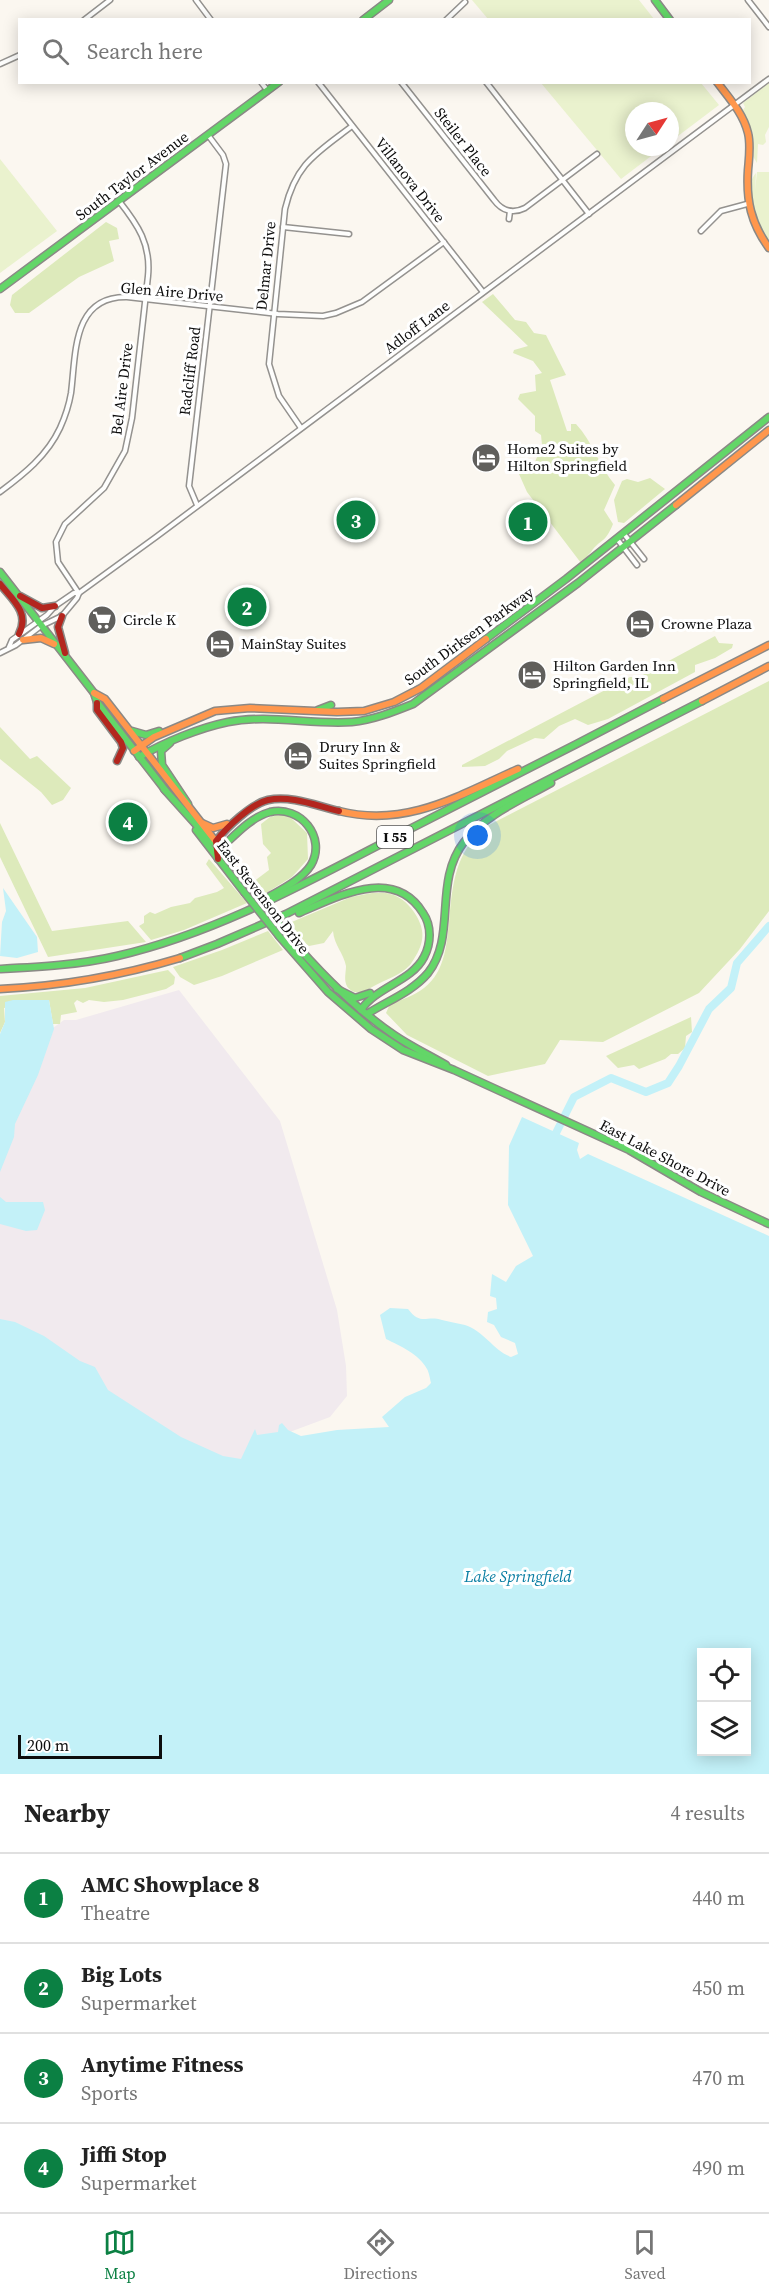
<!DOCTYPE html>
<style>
body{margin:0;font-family:"Source Serif 4",serif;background:#f6f6f6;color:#222}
.controls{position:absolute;right:18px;bottom:18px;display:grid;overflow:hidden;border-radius:0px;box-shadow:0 3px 15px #0003}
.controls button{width:54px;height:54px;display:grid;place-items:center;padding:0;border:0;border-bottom:2px solid #e0e0e0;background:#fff;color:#222;font:30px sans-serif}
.compass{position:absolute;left:625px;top:102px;width:54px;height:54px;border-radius:50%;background:#fff;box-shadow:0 3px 15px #0003;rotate:54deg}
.scale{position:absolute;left:18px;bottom:15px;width:144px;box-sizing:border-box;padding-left:6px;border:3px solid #0d0d0d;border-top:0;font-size:16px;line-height:21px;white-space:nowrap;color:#0d0d0d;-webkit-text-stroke:4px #fff;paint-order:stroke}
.you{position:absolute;left:478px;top:836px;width:21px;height:21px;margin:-15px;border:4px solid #fff;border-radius:50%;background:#1a73e8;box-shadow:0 0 0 9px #1a73e833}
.badge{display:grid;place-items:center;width:39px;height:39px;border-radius:50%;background:#0b8043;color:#fff;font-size:20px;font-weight:700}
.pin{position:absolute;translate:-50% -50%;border:3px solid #fff;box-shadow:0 2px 6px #0006}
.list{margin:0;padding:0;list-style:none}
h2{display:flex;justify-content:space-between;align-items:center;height:78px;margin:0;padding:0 24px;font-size:26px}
h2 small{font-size:20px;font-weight:400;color:#767676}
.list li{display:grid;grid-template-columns:39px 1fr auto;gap:18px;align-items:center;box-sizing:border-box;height:90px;padding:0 24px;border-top:2px solid #e0e0e0}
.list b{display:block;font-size:22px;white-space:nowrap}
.list p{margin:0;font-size:20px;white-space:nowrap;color:#767676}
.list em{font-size:20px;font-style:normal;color:#767676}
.icon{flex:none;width:33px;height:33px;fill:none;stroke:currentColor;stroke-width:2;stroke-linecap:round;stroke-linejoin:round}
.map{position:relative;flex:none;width:769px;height:1774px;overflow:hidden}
.search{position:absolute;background:#fff;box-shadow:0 3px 15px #0003;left:18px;right:18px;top:18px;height:66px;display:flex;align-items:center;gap:15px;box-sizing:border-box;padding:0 21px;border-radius:0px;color:#767676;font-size:22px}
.sheet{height:438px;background:#fff}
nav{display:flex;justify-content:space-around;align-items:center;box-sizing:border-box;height:84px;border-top:2px solid #e0e0e0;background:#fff;font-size:16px;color:#767676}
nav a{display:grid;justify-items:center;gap:3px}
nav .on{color:#0b8043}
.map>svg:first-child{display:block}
.industrial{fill:#f1eaee}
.green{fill:#eaf2ce}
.forest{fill:#ddeabb}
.water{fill:#c3f1f8;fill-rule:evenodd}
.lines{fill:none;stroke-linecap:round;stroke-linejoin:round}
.river{stroke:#c3f1f8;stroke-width:8}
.street-casing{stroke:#94928f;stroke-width:7}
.fast-casing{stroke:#8b8986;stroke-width:9}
.slow-casing{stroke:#8b8986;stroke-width:9}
.jam-casing{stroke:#8b8986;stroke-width:9}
.street{stroke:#fefefd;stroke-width:4}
.fast{stroke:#63d668;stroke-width:6}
.slow{stroke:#ff974d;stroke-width:6}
.jam{stroke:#b3261e;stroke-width:6}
.fast-bridge-casing{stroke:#8b8986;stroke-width:9;stroke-linecap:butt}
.fast-bridge{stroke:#63d668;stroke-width:6}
.labels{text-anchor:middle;stroke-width:6;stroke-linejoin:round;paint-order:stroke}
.shield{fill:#fff;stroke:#565656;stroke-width:1.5}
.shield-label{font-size:14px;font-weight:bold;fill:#0d0d0d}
.street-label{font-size:15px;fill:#0d0d0d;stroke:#fff}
.poi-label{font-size:15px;fill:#0d0d0d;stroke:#fff;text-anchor:start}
.water-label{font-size:16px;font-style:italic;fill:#097ea3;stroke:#fff}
</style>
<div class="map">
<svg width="769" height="1774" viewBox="0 0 769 1774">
<rect width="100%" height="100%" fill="#fbf7f0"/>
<path class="industrial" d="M 179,990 L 280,1121 L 337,1310 L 346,1366 L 347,1396 L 330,1417 L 279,1436 L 242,1465 L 204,1455 L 0,1326 L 0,1137 L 46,1033 L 64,1020 L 76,1020 Z"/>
<g class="green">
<path d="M 472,0 L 639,0 L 654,19 L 488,19 Z"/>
<path d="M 541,83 L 701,83 L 719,105 L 670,142 L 670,111 L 634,111 L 634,147 L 663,147 L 621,179 Z"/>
<path d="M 769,83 L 769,127 L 765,135 L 766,142 L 763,145 L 758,144 L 757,163 L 754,158 L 753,133 L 743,110 L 745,107 L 743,103 Z"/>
<path d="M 0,159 L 57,231 L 0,273 Z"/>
<path d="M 757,172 L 769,172 L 769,241 C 757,225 740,191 756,173 L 755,190 Z"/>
</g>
<g class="forest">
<path d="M 106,222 L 117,228 L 119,239 L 109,241 L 114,261 L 79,277 L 29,313 L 15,313 L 10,305 L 12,295 Z"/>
<path d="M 493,294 L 515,320 L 526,322 L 534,333 L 546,335 L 566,375 L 550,380 L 567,431 L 571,431 L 571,424 L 576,424 C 593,442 599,466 615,485 L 604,510 L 613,524 C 605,544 601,538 591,552 C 587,556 586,559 581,563 L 527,492 L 519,474 L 521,467 L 535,462 L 542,445 L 541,435 L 535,431 L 535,416 L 518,399 L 520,394 L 536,391 L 535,375 L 542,373 L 533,361 L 513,353 L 514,350 L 528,346 L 482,302 Z"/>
<path d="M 650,478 L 665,489 L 624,523 L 618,522 L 614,500 L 622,481 L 627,479 L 638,482 Z"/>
<path d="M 715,636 L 719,643 L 733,644 L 732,648 L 715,658 L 695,665 L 695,672 L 608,719 L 588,725 L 575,719 L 559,726 L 544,739 L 535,738 L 507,751 L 499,759 L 485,766 L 462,767 L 462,765 L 630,677 L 639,677 Z"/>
<path d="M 769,681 L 769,911 L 740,949 L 699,993 L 603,1042 L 560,1040 L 545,1064 L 488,1076 L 407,1035 L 386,1013 L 390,1004 C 401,1000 414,996 424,988 C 469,954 427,869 489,825 Z"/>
<path d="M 0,727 L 30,759 L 37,756 L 71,788 L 63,800 L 52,805 L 41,792 L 0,759 Z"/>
<path d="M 279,815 L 290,817 L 307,833 L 308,859 L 292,877 L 263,895 L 253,882 L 269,870 L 267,857 L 271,853 L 263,844 L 261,824 L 270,817 Z"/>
<path d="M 0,823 L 52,931 L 128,921 L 146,942 L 48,957 L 0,857 Z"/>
<path d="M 209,859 L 247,903 L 184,930 L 151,940 L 139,926 L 144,923 L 144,916 L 150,912 L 155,914 L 171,907 L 190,903 L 195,898 L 217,892 L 224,888 L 206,864 Z"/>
<path d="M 372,893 C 378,893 385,892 390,894 C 407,897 426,923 422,940 C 421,948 415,958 410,965 C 401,975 385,980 374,986 C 368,989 359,995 352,991 C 342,985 346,974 346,966 C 344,954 334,945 333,931 L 324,943 L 309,946 L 295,935 L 287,924 L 351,897 Z"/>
<path d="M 268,931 L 283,950 L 222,976 L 194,985 L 180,977 L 173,967 L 222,950 Z"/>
<path d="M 168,970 L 175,977 L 174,984 L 166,989 L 123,1000 L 104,1002 L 89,1000 L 83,1003 L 77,1000 L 74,1003 L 77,1012 L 61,1015 L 60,1024 L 53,1024 L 49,1000 L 4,1008 L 5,1022 L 0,1033 L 0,996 L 85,988 Z"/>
<path d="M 691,1017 L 692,1032 L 686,1036 L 685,1048 L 678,1054 L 671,1054 L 665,1059 L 639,1069 L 634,1065 L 618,1068 L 606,1056 Z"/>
</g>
<g class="water">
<path d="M 3,888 L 37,937 L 38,952 L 17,958 L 0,956 L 2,922 L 6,911 Z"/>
<path d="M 13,1000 L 49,1000 L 54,1029 L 38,1075 L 15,1124 L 14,1137 L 0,1172 L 0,1034 L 5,1022 L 5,1002 Z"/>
<path d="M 522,1117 L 579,1143 L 577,1150 L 580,1159 L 588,1154 L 769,1236 L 769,1774 L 0,1774 L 0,1319 L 15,1322 L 44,1336 L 80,1361 L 95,1367 L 108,1390 L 181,1437 L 223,1456 L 241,1459 L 255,1429 L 257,1435 L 278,1432 L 279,1425 L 282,1423 L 288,1430 L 301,1436 L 337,1430 L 389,1427 L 382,1417 L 405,1397 L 426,1388 L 431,1383 C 430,1379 429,1372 427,1369 C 419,1354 400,1346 386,1339 L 380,1315 L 390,1308 L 408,1309 C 421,1326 426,1315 442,1320 C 449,1322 457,1323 465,1325 C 484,1331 493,1350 511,1357 L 518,1354 L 515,1343 L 501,1337 L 494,1325 L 487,1322 L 488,1312 L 497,1309 L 496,1298 L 490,1296 L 492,1274 L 506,1282 L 516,1266 L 533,1256 L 508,1205 L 509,1146 ZM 702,1652 L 746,1652 L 746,1752 L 702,1752 Z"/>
<path d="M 0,1197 L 6,1202 L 43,1202 L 45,1210 L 37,1230 L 26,1231 L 0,1224 Z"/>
</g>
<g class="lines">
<path class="river" d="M 554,1137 L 574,1097 L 611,1078 L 646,1092 L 668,1083 L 679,1066 L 709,1009 L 731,988 L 737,963 L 769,926"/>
<g class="street-casing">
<g id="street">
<path d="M 196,0 L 211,20"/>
<path d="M 748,0 L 769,27"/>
<path d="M 84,20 L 110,0"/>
<path d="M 446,20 L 465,2"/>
<path d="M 0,64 L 20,55"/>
<path d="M 261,82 L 267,90"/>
<path d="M 318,82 L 483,292"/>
<path d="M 401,82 L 494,200 C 502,211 513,214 525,208 L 597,154"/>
<path d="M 486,82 L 589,214"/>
<path d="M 509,219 L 510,211"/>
<path d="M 283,227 L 349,234"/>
<path d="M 701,231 L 721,211 L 747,204"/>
<path d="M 301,428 L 279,396 L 269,364 L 285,209 C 296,163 317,153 352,126"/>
<path d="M 0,492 C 24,474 47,456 60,428 C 65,417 69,405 71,393 C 76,354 72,296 127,297 L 278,314 L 323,316 L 336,313 L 362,302 L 444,242"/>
<path d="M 197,505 L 189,486 L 226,164 L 223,155 L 208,135"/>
<path d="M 624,534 L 644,559"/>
<path d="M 617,539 L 637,565"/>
<path d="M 78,592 L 58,562 L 56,542 L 65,524 L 104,488 L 125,451 L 132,418 L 148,276 C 151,244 138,225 119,201"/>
<path d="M 9,647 L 12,640 L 47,615 L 55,606 L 74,593 L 79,593 L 156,537 L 769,79"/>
<path d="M 0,653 L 16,645 L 41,626 L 62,616 L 77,598 L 79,593"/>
</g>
</g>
<g class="fast-casing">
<g id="fast">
<path d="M 655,0 L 670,20"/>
<path d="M 363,20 L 389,0"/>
<path d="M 0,289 L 279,82"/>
<path d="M 0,572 L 94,693 L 97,702 L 166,791"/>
<path d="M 486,639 L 566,579 L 769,417"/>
<path d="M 318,710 L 331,705"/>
<path d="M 132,731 L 146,735 L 159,731"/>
<path d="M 170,743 L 161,751 L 162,765 L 188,804"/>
<path d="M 139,757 C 165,742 199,728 228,722 C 269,714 311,725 352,722 C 373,720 393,712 413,704 L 578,583 L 676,505"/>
<path d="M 164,789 L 209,839 L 221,848 C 235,835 251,817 270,812 C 300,805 327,837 311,865 C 302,879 284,888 270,896"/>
<path d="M 196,830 L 244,892"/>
<path d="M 299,913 C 339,896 394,866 423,913 C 432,926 431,944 424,957 C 411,982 377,986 361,1010"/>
<path d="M 286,933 C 318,971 353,1007 394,1035 C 410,1046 429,1055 446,1065"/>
<path d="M 279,936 L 328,992 L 371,1029 L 403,1050 L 454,1070 L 629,1150 L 701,1192 L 769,1224"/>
<path d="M 180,958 L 217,944 L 286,914 L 702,701"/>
<path d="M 0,969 C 39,967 79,965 117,956 C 220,932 311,880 404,832 C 491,788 577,744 663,699"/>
<path d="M 337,989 L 355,998 L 370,993"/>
<path d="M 367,1014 C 387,1001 412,992 428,973 C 457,936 433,882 464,842 C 486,814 521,800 551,783"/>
</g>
</g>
<g class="slow-casing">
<g id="slow">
<path d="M 717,82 C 729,98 743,113 748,133 C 751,145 749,158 748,170 C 746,201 751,223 769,248"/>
<path d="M 676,505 L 769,430"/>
<path d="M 23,640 L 41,638 L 54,644"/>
<path d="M 94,693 L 105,699 L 252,888"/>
<path d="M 663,699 L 769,645"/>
<path d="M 702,701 L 769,666"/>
<path d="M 134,751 L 154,737 L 215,711 L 250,708 L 337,712 L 364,711 L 394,702 L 421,688 L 486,639"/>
<path d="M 339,811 C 406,828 458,796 518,769"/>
<path d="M 202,823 L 213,828 L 227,824"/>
<path d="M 0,989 C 62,986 120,976 180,958"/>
</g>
</g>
<g class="jam-casing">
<g id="jam">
<path d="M 0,584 C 13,600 30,613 19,634"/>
<path d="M 20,596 L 42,608 L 55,606"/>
<path d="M 62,616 L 58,627 L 65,653"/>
<path d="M 97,703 L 97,710 L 121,742 L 123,748 L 117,761"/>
<path d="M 218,859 L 216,841 C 227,827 251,804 268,800 C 291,795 317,806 339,811"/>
</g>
</g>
<use href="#street" class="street"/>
<use href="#fast" class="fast"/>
<use href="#slow" class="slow"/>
<use href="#jam" class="jam"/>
<g class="fast-bridge-casing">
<g id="fast-bridge">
<path d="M 252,888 L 286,933"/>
<path d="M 244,892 L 279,936"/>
</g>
</g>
<use href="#fast-bridge" class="fast-bridge"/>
</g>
<defs>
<g id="hotel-disc" transform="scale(1.5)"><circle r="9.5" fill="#605f5c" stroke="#fff"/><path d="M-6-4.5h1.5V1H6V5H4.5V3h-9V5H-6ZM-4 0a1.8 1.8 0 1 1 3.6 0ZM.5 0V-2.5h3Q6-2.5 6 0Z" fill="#fff"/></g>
<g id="supermarket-disc" transform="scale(1.5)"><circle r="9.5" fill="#605f5c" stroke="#fff"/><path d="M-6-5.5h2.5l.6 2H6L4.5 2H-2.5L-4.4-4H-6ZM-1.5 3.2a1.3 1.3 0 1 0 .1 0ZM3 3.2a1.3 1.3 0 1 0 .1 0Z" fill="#fff"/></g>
</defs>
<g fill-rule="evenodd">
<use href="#hotel-disc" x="486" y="458"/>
<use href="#supermarket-disc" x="102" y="620"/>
<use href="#hotel-disc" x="640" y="624"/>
<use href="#hotel-disc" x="220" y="644"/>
<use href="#hotel-disc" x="532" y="675"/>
<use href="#hotel-disc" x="298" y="756"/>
</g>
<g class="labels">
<rect class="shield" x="377" y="826" width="36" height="22" rx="4.5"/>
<g class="shield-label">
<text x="395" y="842">I 55</text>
</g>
<g class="street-label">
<text transform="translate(463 142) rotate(52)" y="5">Steiler Place</text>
<text transform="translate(132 176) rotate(-37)" y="5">South Taylor Avenue</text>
<text transform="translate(410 180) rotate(52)" y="5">Villanova Drive</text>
<text transform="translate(266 266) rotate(-84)" y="5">Delmar Drive</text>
<text transform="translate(172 292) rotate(5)" y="5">Glen Aire Drive</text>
<text transform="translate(417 327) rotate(-37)" y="5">Adloff Lane</text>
<text transform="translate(190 371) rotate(-83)" y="5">Radcliff Road</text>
<text transform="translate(122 389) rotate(-83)" y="5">Bel Aire Drive</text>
<text transform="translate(469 636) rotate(-36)" y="5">South Dirksen Parkway</text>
<text transform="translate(263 897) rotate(52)" y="5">East Stevenson Drive</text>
<text transform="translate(665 1158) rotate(28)" y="5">East Lake Shore Drive</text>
</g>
<g class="poi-label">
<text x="507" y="454">Home2 Suites by<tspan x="507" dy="17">Hilton Springfield</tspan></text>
<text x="123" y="625">Circle K</text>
<text x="661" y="629">Crowne Plaza</text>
<text x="241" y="649">MainStay Suites</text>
<text x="553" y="671">Hilton Garden Inn<tspan x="553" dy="17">Springfield, IL</tspan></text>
<text x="319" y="752">Drury Inn &amp;<tspan x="319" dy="17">Suites Springfield</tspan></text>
</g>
<g class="water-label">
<text x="518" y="1582">Lake Springfield</text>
</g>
</g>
</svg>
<div class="controls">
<button><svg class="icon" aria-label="locate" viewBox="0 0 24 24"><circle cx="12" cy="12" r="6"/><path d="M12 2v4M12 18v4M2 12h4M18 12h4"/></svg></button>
<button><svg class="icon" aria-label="layers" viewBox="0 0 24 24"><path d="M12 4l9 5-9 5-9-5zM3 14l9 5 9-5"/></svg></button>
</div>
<svg class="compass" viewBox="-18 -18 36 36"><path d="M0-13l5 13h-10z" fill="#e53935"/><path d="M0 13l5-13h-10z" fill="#767676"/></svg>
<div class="scale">200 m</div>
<div class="you"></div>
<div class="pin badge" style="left:528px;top:522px">1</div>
<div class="pin badge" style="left:247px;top:607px">2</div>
<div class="pin badge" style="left:356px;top:520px">3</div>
<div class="pin badge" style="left:128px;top:822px">4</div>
<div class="search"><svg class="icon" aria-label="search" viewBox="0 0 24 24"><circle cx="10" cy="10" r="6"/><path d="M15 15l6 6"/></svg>Search here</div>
</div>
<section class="sheet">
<h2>Nearby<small>4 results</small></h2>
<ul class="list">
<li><span class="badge">1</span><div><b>AMC Showplace 8</b><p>Theatre</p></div><em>440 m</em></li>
<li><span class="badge">2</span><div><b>Big Lots</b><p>Supermarket</p></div><em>450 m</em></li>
<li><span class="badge">3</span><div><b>Anytime Fitness</b><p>Sports</p></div><em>470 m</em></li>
<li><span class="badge">4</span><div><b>Jiffi Stop</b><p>Supermarket</p></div><em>490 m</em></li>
</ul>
</section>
<nav>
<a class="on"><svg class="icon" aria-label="map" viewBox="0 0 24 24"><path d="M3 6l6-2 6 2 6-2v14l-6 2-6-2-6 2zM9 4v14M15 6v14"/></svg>Map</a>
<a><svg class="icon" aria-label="directions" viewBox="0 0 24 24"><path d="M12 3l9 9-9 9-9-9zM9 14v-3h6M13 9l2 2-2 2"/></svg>Directions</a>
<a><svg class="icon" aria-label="saved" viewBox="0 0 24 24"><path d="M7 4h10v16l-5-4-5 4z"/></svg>Saved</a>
</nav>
